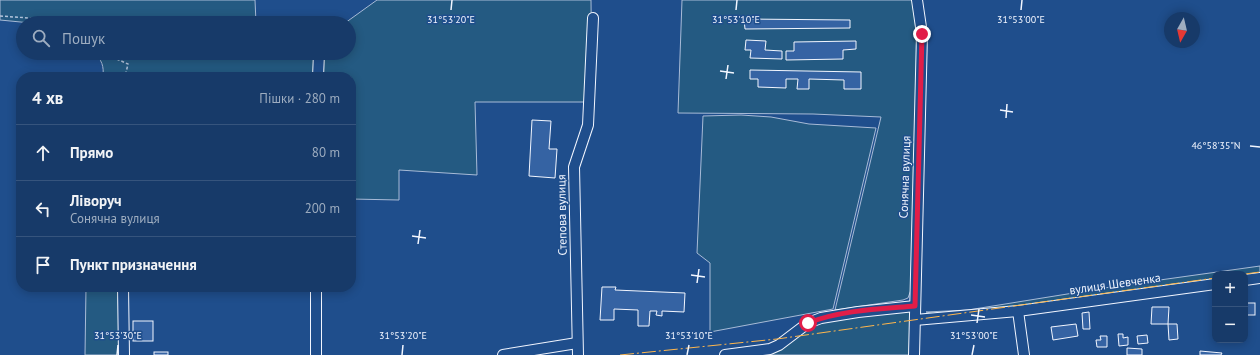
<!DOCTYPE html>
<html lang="uk">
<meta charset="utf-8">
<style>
body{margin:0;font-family:"PT Sans",sans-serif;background:#244571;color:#f1f3f6}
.controls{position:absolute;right:12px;bottom:12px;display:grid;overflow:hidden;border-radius:8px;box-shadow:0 2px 10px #0003}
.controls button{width:36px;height:36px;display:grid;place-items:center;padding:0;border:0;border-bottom:1px solid #36547d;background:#173a69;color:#f1f3f6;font:20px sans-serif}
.compass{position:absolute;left:1164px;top:12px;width:36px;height:36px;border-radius:50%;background:#173a69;box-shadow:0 2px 10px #0003;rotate:188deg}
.stop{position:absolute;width:12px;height:12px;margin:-9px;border:3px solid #e11d48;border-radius:50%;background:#fff}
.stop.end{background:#e11d48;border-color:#fff;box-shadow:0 1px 4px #0008}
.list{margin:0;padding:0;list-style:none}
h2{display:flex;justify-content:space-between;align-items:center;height:52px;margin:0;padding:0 16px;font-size:17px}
h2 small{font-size:13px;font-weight:400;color:#9eadc0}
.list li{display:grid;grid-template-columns:26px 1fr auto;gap:12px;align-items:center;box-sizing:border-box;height:56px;padding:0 16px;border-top:1px solid #36547d}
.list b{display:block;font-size:15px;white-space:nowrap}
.list p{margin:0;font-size:13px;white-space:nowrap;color:#9eadc0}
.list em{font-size:13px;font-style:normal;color:#9eadc0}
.icon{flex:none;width:22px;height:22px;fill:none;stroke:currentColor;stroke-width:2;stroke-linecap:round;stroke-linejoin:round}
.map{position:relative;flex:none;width:1260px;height:355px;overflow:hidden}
.search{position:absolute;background:#173a69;box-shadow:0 2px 10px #0003;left:16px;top:16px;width:340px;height:44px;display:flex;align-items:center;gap:10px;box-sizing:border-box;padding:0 14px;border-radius:22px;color:#9eadc0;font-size:15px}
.panel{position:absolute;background:#173a69;box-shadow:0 2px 10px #0003;left:16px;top:72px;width:340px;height:220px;border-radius:16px}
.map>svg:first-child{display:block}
.green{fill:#245a82;stroke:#a8bbd7}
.building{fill:#3563a3;stroke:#f2f6ff}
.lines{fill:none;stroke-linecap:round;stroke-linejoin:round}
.minor-casing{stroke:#f2f6ff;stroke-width:12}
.path{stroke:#b3c4dc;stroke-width:1.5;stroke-dasharray:3 2;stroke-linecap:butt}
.minor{stroke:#1f4e8c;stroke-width:10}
.power{stroke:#ffb74d;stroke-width:1;stroke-dasharray:14 3 2 3;stroke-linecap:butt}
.route{stroke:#e11d48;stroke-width:5}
.ticks{fill:none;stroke:#f2f6ff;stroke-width:1.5}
.labels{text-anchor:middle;stroke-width:3;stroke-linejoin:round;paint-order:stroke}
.street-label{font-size:12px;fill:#f2f6ff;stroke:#1f4e8c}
.ticks-label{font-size:10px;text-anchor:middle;fill:#f2f6ff;stroke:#1f4e8c;stroke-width:3;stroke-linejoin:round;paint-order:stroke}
</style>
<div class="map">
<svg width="1260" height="355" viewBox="0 0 1260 355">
<rect width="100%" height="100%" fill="#1f4e8c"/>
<g class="green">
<path d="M 0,0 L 255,0 L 256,23 L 31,23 L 0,20 Z"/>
<path d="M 377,0 L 591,0 L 592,102 L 475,102 L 477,175 L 399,170 L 399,200 L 351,199 L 351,77 L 322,77 L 323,53 L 349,53 L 349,23 L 345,23 Z"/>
<path d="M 682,0 L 915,0 L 917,28 L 916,201 L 912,287 L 908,298 L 903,300 L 835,310 L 881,117 L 813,114 L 678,113 Z"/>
<path d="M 94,53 L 257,53 L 258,56 L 306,55 L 307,53 L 315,53 L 314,77 L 103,77 C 104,66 102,60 94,53 Z"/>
<path d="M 741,115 L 771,117 L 809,124 L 876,128 L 833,309 L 710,332 L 710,263 L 697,253 L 703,116 Z"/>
<path d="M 1260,266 L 1260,276 L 1245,278 L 1245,274 L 1215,274 L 1215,282 L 1029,307 L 936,314 L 926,312 L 968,310 L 1117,286 Z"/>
<path d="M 86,287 L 120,287 L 121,355 L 85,355 Z"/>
<path d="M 910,311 L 910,355 L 728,355 L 772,350 L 814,321 Z"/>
</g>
<g class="building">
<path d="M 744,19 L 850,20 L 850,28 L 745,29 Z"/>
<path d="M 746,40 L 766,41 L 765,50 L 782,51 L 782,59 L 750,58 L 751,50 L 745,50 Z"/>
<path d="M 856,41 L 856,49 L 843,50 L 843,59 L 786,60 L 786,51 L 794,51 L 794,42 Z"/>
<path d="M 750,70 L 861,72 L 861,89 L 844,89 L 844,80 L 809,79 L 809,89 L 797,89 L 798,79 L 786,79 L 786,88 L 758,87 L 758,79 L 750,79 Z"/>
<path d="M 532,120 L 551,121 L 549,149 L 557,149 L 555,178 L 529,176 Z"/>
<path d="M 602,287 L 616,287 L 615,290 L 685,293 L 684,312 L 662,311 L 662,316 L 656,315 L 657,311 L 650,311 L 649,326 L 638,326 L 638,310 L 614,309 L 614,320 L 600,320 Z"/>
<rect x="1245" y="303" width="10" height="12"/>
<path d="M 1152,307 L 1169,307 L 1168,324 L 1151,324 Z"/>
<path d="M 1089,312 L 1090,329 L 1083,329 L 1082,313 Z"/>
<rect x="133" y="321" width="20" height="20"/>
<path d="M 1076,324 L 1078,336 L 1053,340 L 1051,327 Z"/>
<path d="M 1168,324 L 1177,324 L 1178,339 L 1169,340 Z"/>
<path d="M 1118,334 L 1123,334 L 1123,338 L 1128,337 L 1128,345 L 1119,346 Z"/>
<path d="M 1147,335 L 1148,343 L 1138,344 L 1137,336 Z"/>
<path d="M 1100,336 L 1107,336 L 1107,347 L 1097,347 L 1096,340 L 1101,340 Z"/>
<path d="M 1127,348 L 1142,349 L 1142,355 L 1127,355 Z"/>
<path d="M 1200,351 L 1222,353 L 1221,355 L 1200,355 Z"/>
<rect x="154" y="352" width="14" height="3"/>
</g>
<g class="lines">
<g class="minor-casing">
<g id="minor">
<path d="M 318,77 L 319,53"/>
<path d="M 1245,280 L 1260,278"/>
<path d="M 123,287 L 124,355"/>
<path d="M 1018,311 L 1024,355"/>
<path d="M 915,320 L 1018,311 L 1215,284"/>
<path d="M 316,355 L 316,287"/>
<path d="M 503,355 L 577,343"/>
<path d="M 578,355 L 574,167 L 588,125 L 593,18"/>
<path d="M 725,355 L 770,349 L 779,345 L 808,323 L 821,318 L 858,312 L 915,306"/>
<path d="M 914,355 L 922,34 L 917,0"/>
</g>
</g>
<g class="path">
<path d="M 0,16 L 29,18 L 47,23"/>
<path d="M 103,53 L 128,64 L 125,77"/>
</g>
<use href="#minor" class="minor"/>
<g class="power">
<path d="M 1245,274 L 1260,272"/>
<path d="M 620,355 L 777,339 L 1215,278"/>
</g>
</g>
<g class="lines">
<path class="route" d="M 808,323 C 841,310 880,309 915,306 L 922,34"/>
</g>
<path class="ticks" d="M 451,10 L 452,0M 736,10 L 737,0M 1021,10 L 1022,0M 720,71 L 734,73M 726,79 L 728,65M 1000,110 L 1013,112M 1006,118 L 1007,104M 1250,146 L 1260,147M 412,236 L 426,238M 418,244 L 420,230M 691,275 L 705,277M 697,283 L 699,269M 971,315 L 985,317M 977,323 L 979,309M 117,355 L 118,345M 402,355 L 403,345M 687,355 L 689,345M 972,355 L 974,345"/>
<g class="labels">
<g class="street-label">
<text transform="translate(905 177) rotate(-88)" y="4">Сонячна вулиця</text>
<text transform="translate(562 215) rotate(-91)" y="4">Степова вулиця</text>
<text transform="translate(1115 284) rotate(-8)" y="4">вулиця Шевченка</text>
</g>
</g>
<g class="ticks-label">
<text x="451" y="23">31°53'20"E</text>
<text x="736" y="23">31°53'10"E</text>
<text x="1021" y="23">31°53'00"E</text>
<text x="1216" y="149">46°58'35"N</text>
<text x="118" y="339">31°53'30"E</text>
<text x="403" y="339">31°53'20"E</text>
<text x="689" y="339">31°53'10"E</text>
<text x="974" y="339">31°53'00"E</text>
</g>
</svg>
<div class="controls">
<button>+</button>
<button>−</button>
</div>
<svg class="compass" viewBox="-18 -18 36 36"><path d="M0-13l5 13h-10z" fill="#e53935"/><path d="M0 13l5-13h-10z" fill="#9eadc0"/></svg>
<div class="stop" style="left:808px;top:323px"></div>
<div class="stop end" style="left:922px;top:34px"></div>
<div class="search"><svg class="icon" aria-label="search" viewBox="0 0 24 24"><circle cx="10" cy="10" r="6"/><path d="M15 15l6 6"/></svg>Пошук</div>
<section class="panel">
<h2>4 хв<small>Пішки · 280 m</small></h2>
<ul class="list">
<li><svg class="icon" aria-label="ahead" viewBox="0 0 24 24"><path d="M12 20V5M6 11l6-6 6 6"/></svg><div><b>Прямо</b></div><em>80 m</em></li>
<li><svg class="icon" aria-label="left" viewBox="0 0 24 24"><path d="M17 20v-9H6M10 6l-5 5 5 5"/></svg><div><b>Ліворуч</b><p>Сонячна вулиця</p></div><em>200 m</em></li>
<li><svg class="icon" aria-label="arrive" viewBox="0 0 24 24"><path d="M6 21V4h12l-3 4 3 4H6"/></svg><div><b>Пункт призначення</b></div></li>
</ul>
</section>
</div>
